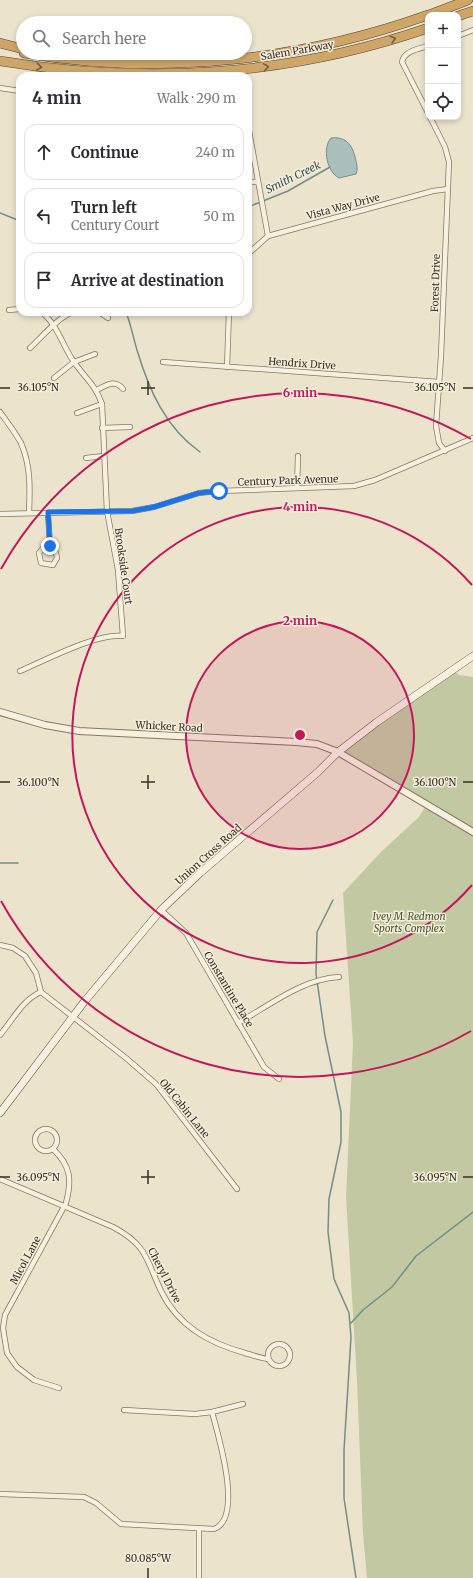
<!DOCTYPE html>
<meta charset="utf-8">
<style>
body{margin:0;font-family:Merriweather,serif;background:#f2f2f3;color:#2b2b33}
.controls{position:absolute;right:12px;top:12px;display:grid;overflow:hidden;border-radius:8px;box-shadow:0 2px 6px #0003}
.controls button{width:36px;height:36px;display:grid;place-items:center;padding:0;border:0;border-bottom:1px solid #e1e1e2;background:#fff;color:#2b2b33;font:20px sans-serif}
.stop{position:absolute;width:12px;height:12px;margin:-9px;border:3px solid #1a73e8;border-radius:50%;background:#fff}
.stop.end{background:#1a73e8;border-color:#fff;box-shadow:0 1px 4px #0008}
.list{margin:0;padding:0;list-style:none}
h2{display:flex;justify-content:space-between;align-items:center;height:52px;margin:0;padding:0 16px;font-size:17px}
h2 small{font-size:13px;font-weight:400;color:#7c7c81}
.list li{display:grid;grid-template-columns:26px 1fr auto;gap:12px;align-items:center;box-sizing:border-box;height:56px;margin:0 8px 8px;padding:0 8px;border:1px solid #e1e1e2;border-radius:12px}
.list b{display:block;font-size:15px;white-space:nowrap}
.list p{margin:0;font-size:13px;white-space:nowrap;color:#7c7c81}
.list em{font-size:13px;font-style:normal;color:#7c7c81}
.icon{flex:none;width:22px;height:22px;fill:none;stroke:currentColor;stroke-width:2;stroke-linecap:round;stroke-linejoin:round}
.map{position:relative;flex:none;width:473px;height:1578px;overflow:hidden}
.search{position:absolute;background:#fff;box-shadow:0 2px 6px #0003;left:16px;top:16px;width:236px;height:44px;display:flex;align-items:center;gap:10px;box-sizing:border-box;padding:0 14px;border-radius:22px;color:#7c7c81;font-size:15px}
.panel{position:absolute;background:#fff;box-shadow:0 2px 6px #0003;left:16px;top:72px;width:236px;height:244px;border-radius:12px}
.map>svg:first-child{display:block}
.green{fill:#c2c8a1}
.water{fill:#acc0bb;stroke:#738e88}
.lines{fill:none;stroke-linecap:round;stroke-linejoin:round}
.stream{stroke:#738e88;stroke-width:1.5}
.minor-casing{stroke:#877762;stroke-width:6}
.tertiary-casing{stroke:#877762;stroke-width:8}
.secondary-casing{stroke:#695845;stroke-width:8}
.motorway-casing{stroke:#554535;stroke-width:10}
.minor{stroke:#f6f0df;stroke-width:4.5}
.tertiary{stroke:#f6f0df;stroke-width:6}
.secondary{stroke:#f6f0df;stroke-width:7}
.motorway{stroke:#cfa668;stroke-width:9}
.oneway{stroke:#755f3f}
.route{stroke:#1a73e8;stroke-width:5}
.ticks{fill:none;stroke:#392f23;stroke-width:1.5}
.ring{fill:none;stroke:#c2185b;stroke-width:2}
.labels{text-anchor:middle;stroke-width:3;stroke-linejoin:round;paint-order:stroke}
.street-label{font-size:10px;fill:#392f23;stroke:#f3eddb}
.park-label{font-size:10px;font-style:italic;fill:#48532c;stroke:#f3eddb}
.water-label{font-size:11px;font-style:italic;fill:#345756;stroke:#f3eddb}
.ticks-label{font-size:10px;text-anchor:middle;fill:#392f23;stroke:#f3eddb;stroke-width:3;stroke-linejoin:round;paint-order:stroke}
.centre{fill:#c2185b;stroke:#f3eddb;stroke-width:2}
.ring-label{font-size:12px;text-anchor:middle;font-weight:bold;fill:#c2185b;stroke:#f3eddb;stroke-width:3;stroke-linejoin:round;paint-order:stroke}
</style>
<div class="map">
<svg width="473" height="1578" viewBox="0 0 473 1578">
<rect width="100%" height="100%" fill="#ebe3cc"/>
<path class="green" d="M 453,670 L 459,675 L 473,677 L 473,1578 L 367,1578 L 363,1534 L 357,1380 L 346,1197 L 353,1043 L 343,893 L 382,851 L 419,817 L 427,804 L 338,752 Z"/>
<path class="water" d="M 331,138 C 348,136 353,147 356,161 C 357,166 358,169 356,174 L 339,178 C 327,172 322,148 331,138 Z"/>
<g class="lines">
<g class="stream">
<path d="M 248,207 L 288,191 L 330,167"/>
<path d="M 0,213 L 20,221"/>
<path d="M 126,312 C 131,325 133,337 137,350 C 149,390 165,427 200,452"/>
<path d="M 0,863 L 18,863"/>
<path d="M 333,900 L 317,932 L 316,974 L 325,1036 L 341,1112 L 341,1142 L 329,1199 L 328,1232 L 334,1279 L 349,1313 L 351,1337 L 344,1450 L 344,1498 L 356,1578"/>
<path d="M 351,1323 L 363,1310 L 392,1287 L 416,1256 L 473,1212"/>
</g>
<g class="minor-casing">
<g id="minor">
<path d="M 458,36 L 473,30"/>
<path d="M 428,46 C 418,49 404,51 402,62 L 428,113"/>
<path d="M 0,88 L 20,91"/>
<path d="M 430,117 L 445,147 L 449,162 L 441,356 L 436,426 L 439,443 L 445,451"/>
<path d="M 248,125 L 268,236"/>
<path d="M 248,182 L 258,182"/>
<path d="M 248,254 L 268,236 L 433,191 L 448,189"/>
<path d="M 9,310 L 20,309"/>
<path d="M 99,312 L 108,318"/>
<path d="M 30,348 C 41,338 60,315 74,312"/>
<path d="M 163,362 L 439,382"/>
<path d="M 227,367 L 229,312"/>
<path d="M 54,378 L 74,362 L 95,354"/>
<path d="M 97,390 C 106,385 115,379 123,389"/>
<path d="M 0,412 C 7,422 15,432 21,443 C 31,466 30,489 29,513"/>
<path d="M 77,413 L 102,404"/>
<path d="M 102,428 L 130,427"/>
<path d="M 86,458 L 104,456"/>
<path d="M 297,488 L 298,456"/>
<path d="M 48,513 L 50,546 L 56,553 L 57,558 L 53,565 L 41,563 L 39,553 L 43,548 L 50,546"/>
<path d="M 0,514 L 132,511 L 154,507 L 199,493 L 219,491 L 354,486 L 375,480 L 473,438"/>
<path d="M 20,671 C 46,660 96,633 123,636 L 118,570 L 107,511 L 102,404 C 95,384 85,378 74,362 C 63,347 57,323 41,312"/>
<path d="M 161,910 L 186,933 L 264,1067 L 279,1079"/>
<path d="M 0,945 L 13,948 L 25,956 L 36,973 L 41,992 L 126,1058 L 156,1084 L 237,1189"/>
<path d="M 238,1023 C 270,1005 302,979 339,977"/>
<path d="M 0,1035 C 12,1021 23,999 41,992"/>
<circle cx="46" cy="1140" r="11"/>
<path d="M 53,1149 C 71,1166 72,1180 66,1203 L 5,1315 L 3,1328 L 7,1353 L 17,1367 L 34,1380 L 59,1388"/>
<path d="M 0,1179 L 113,1227 C 147,1245 146,1259 161,1291 C 178,1326 209,1343 245,1353 C 252,1355 260,1358 268,1359"/>
<circle cx="279" cy="1355" r="11"/>
<path d="M 124,1410 L 195,1414 L 212,1412 L 243,1404"/>
<path d="M 0,1494 L 84,1497 L 96,1503 L 121,1524 L 214,1529 C 244,1518 218,1435 212,1412"/>
<path d="M 199,1578 L 199,1529"/>
</g>
</g>
<g class="tertiary-casing">
<path id="tertiary" d="M 0,712 L 45,725 L 79,731 L 296,742 L 317,744 L 338,752 L 473,832"/>
</g>
<g class="secondary-casing">
<path id="secondary" d="M 0,1113 L 84,1002 L 161,910 L 200,873 L 318,772 L 338,752 L 377,722 L 473,656"/>
</g>
<g class="motorway-casing">
<g id="motorway">
<path d="M 429,15 L 468,0"/>
<path d="M 458,16 L 473,11"/>
<path d="M 0,43 L 23,49"/>
<path d="M 24,53 C 159,76 299,61 428,15"/>
<path d="M 0,61 C 144,85 290,76 428,28"/>
</g>
</g>
<use href="#minor" class="minor"/>
<use href="#tertiary" class="tertiary"/>
<use href="#secondary" class="secondary"/>
<use href="#motorway" class="motorway"/>
</g>
<defs><path id="oneway-chevron" d="M-2-3.5L2.5 0L-2 3.5" fill="none" stroke-width="1.6" stroke-linecap="round" stroke-linejoin="round"/></defs>
<g class="oneway">
<use href="#oneway-chevron" transform="translate(393 39) rotate(-17)"/>
<use href="#oneway-chevron" transform="translate(39 67) rotate(8)"/>
<use href="#oneway-chevron" transform="translate(266 67) rotate(-8)"/>
</g>
<g class="lines">
<path class="route" d="M 50,546 L 48,512 L 132,511 L 154,507 L 199,493 L 219,491"/>
</g>
<path class="ticks" d="M 148,381 L 148,395M 0,388 L 10,388M 141,388 L 155,388M 463,388 L 473,388M 148,775 L 148,789M 0,782 L 10,782M 141,782 L 155,782M 463,782 L 473,782M 148,1170 L 148,1184M 0,1177 L 10,1177M 141,1177 L 155,1177M 463,1177 L 473,1177M 148,1568 L 148,1578"/>
<circle cx="300" cy="735" r="114" fill="#c2185b" fill-opacity=".12"/>
<g class="ring">
<circle cx="300" cy="735" r="114"/>
<path d="M472 885A228 228 0 1 1 472 585"/>
<path d="M471 1031A342 342 0 0 1 1 901M1 569A342 342 0 0 1 471 439"/>
</g>
<g class="labels">
<g class="street-label">
<text transform="translate(297 50) rotate(-10)" y="4">Salem Parkway</text>
<text transform="translate(343 206) rotate(-15)" y="4">Vista Way Drive</text>
<text transform="translate(435 283) rotate(-88)" y="4">Forest Drive</text>
<text transform="translate(302 363) rotate(4)" y="4">Hendrix Drive</text>
<text transform="translate(288 480) rotate(-2)" y="4">Century Park Avenue</text>
<text transform="translate(124 566) rotate(82)" y="4">Brookside Court</text>
<text transform="translate(169 726) rotate(3)" y="4">Whicker Road</text>
<text transform="translate(208 854) rotate(-42)" y="4">Union Cross Road</text>
<text transform="translate(229 989) rotate(59)" y="4">Constantine Place</text>
<text transform="translate(185 1108) rotate(51)" y="4">Old Cabin Lane</text>
<text transform="translate(25 1260) rotate(-62)" y="4">Micol Lane</text>
<text transform="translate(165 1275) rotate(63)" y="4">Cheryl Drive</text>
</g>
<g class="park-label">
<text x="409" y="920">Ivey M. Redmon<tspan x="409" dy="12">Sports Complex</tspan></text>
</g>
<g class="water-label">
<text transform="translate(293 177) rotate(-26)" y="4">Smith Creek</text>
</g>
</g>
<g class="ticks-label">
<text x="38" y="391">36.105°N</text>
<text x="435" y="391">36.105°N</text>
<text x="38" y="786">36.100°N</text>
<text x="435" y="786">36.100°N</text>
<text x="38" y="1181">36.095°N</text>
<text x="435" y="1181">36.095°N</text>
<text x="148" y="1562">80.085°W</text>
</g>
<circle cx="300" cy="735" r="6" class="centre"/>
<g class="ring-label">
<text x="300" y="397">6 min</text>
<text x="300" y="511">4 min</text>
<text x="300" y="625">2 min</text>
</g>
</svg>
<div class="controls">
<button>+</button>
<button>−</button>
<button><svg class="icon" aria-label="locate" viewBox="0 0 24 24"><circle cx="12" cy="12" r="6"/><path d="M12 2v4M12 18v4M2 12h4M18 12h4"/></svg></button>
</div>
<div class="stop" style="left:219px;top:491px"></div>
<div class="stop end" style="left:50px;top:546px"></div>
<div class="search"><svg class="icon" aria-label="search" viewBox="0 0 24 24"><circle cx="10" cy="10" r="6"/><path d="M15 15l6 6"/></svg>Search here</div>
<section class="panel">
<h2>4 min<small>Walk · 290 m</small></h2>
<ul class="list">
<li><svg class="icon" aria-label="ahead" viewBox="0 0 24 24"><path d="M12 20V5M6 11l6-6 6 6"/></svg><div><b>Continue</b></div><em>240 m</em></li>
<li><svg class="icon" aria-label="left" viewBox="0 0 24 24"><path d="M17 20v-9H6M10 6l-5 5 5 5"/></svg><div><b>Turn left</b><p>Century Court</p></div><em>50 m</em></li>
<li><svg class="icon" aria-label="arrive" viewBox="0 0 24 24"><path d="M6 21V4h12l-3 4 3 4H6"/></svg><div><b>Arrive at destination</b></div></li>
</ul>
</section>
</div>
